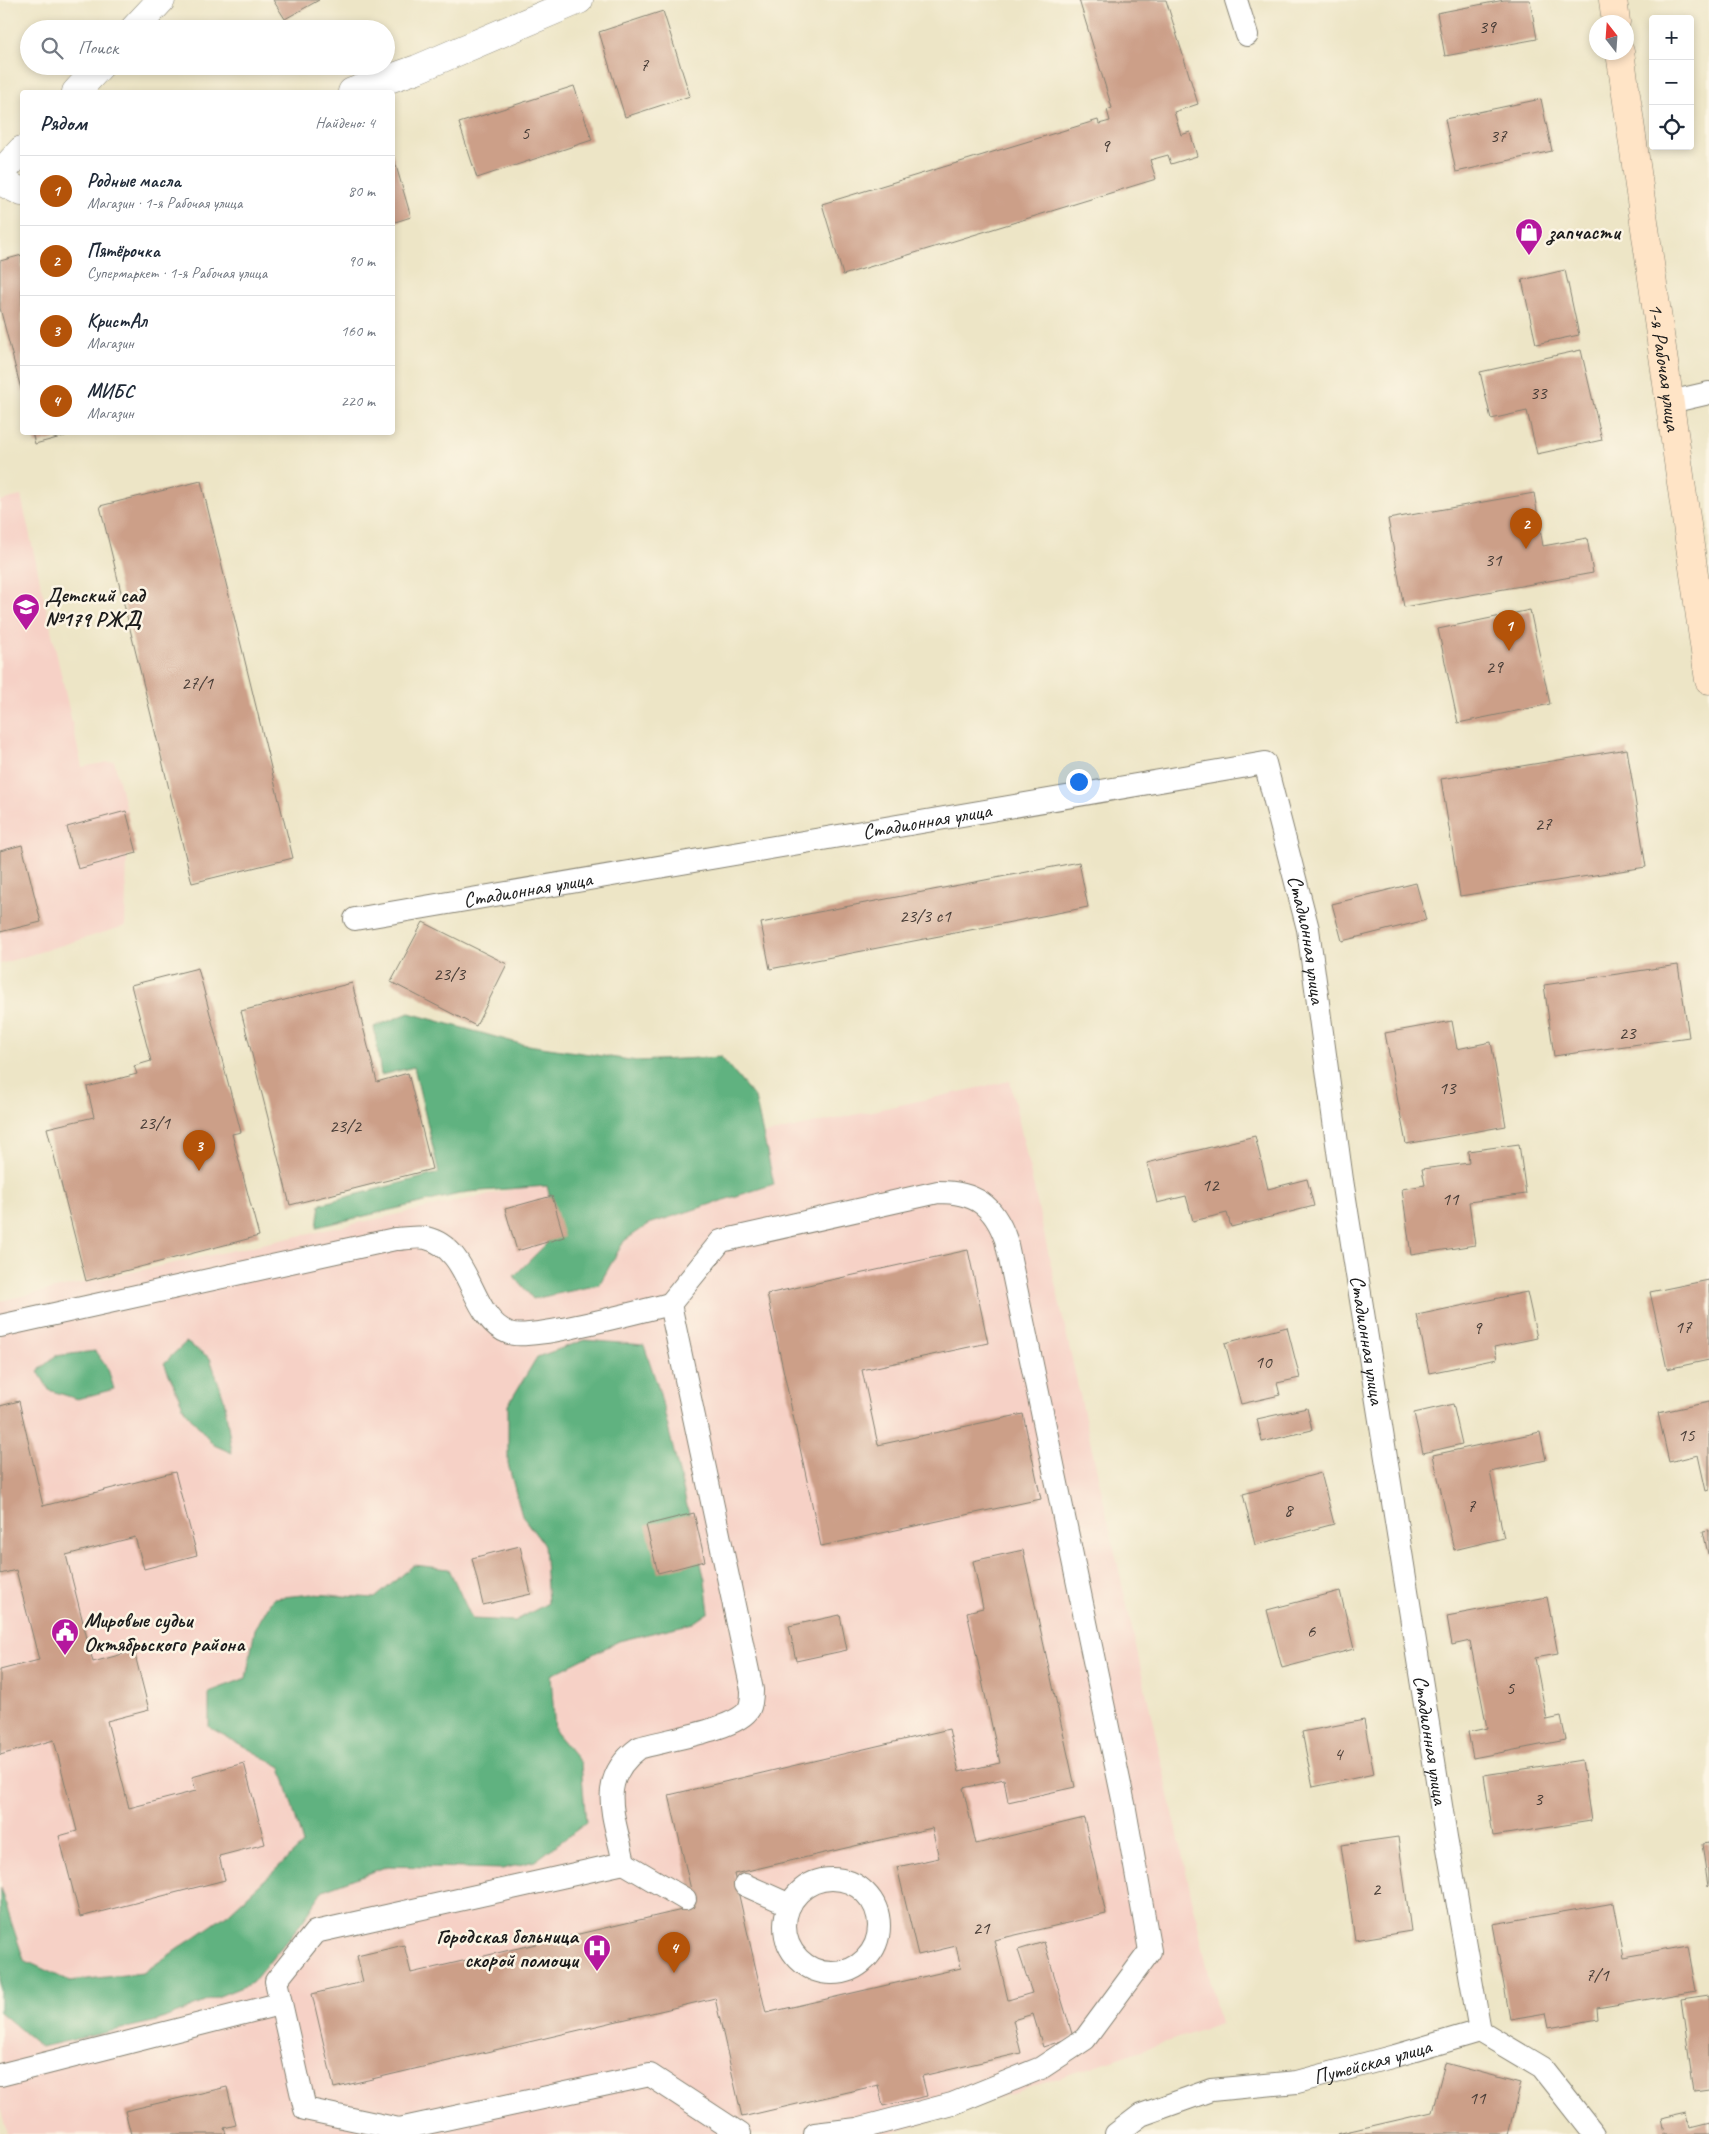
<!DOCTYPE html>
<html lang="ru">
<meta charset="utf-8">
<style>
body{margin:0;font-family:Caveat,sans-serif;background:#f2f2f3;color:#1f2937}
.controls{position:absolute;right:15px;top:15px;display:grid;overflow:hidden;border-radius:5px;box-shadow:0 2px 8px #0003}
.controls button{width:45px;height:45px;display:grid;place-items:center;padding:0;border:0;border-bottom:1px solid #e0e1e3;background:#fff;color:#1f2937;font:25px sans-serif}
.compass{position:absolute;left:1589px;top:15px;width:45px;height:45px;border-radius:50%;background:#fff;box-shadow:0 2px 8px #0003;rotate:343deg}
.you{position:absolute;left:1078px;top:781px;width:18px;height:18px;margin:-12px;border:4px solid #fff;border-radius:50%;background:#1a73e8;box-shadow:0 0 0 8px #1a73e833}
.badge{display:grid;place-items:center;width:32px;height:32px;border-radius:50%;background:#b45309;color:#fff;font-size:16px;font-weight:700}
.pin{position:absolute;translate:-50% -41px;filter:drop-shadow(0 1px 2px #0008)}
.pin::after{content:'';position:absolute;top:26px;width:18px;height:15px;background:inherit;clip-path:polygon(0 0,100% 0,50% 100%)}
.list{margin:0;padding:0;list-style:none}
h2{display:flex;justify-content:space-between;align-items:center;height:65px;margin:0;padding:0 20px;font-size:21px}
h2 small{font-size:16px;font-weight:400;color:#747a83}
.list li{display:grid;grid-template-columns:32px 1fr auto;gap:15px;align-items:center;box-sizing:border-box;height:70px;padding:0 20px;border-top:1px solid #e0e1e3}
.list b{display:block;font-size:19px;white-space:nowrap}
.list p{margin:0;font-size:16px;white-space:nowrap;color:#747a83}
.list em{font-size:16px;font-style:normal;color:#747a83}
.icon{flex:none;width:28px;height:28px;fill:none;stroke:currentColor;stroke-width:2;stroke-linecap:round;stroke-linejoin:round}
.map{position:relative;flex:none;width:1709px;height:2134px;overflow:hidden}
.search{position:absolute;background:#fff;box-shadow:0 2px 8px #0003;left:20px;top:20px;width:375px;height:55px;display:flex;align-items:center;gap:12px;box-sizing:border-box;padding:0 18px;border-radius:28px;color:#747a83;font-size:19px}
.panel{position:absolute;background:#fff;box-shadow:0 2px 8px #0003;left:20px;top:90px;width:375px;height:345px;border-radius:5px}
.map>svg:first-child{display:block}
.built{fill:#f6d1c6}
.forest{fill:#60b280;stroke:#3e674e}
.building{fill:#cc9f88;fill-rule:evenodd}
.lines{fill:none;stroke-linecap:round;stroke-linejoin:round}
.service-casing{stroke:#848071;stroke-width:24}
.minor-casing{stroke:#848071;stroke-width:29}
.tertiary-casing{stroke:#848071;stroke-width:29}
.secondary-casing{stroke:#848071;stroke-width:29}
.service{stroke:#fff;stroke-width:22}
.minor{stroke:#fff;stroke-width:28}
.tertiary{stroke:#fff;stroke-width:28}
.secondary{stroke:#ffe4c6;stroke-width:28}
.labels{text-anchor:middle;stroke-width:5;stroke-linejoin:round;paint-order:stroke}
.number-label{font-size:19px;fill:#483d37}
.poi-label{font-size:21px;font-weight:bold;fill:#1c1c1c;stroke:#fcf5e5;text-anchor:start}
.street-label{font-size:21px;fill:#1c1c1c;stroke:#fcf5e5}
</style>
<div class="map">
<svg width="1709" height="2134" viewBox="0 0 1709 2134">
<rect width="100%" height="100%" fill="#fcf5e5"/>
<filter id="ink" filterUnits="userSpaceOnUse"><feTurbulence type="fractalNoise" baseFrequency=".02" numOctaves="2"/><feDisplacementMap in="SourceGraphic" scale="10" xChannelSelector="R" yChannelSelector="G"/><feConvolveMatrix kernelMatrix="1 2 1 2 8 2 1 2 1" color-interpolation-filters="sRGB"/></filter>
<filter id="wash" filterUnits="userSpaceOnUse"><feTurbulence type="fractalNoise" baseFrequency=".0096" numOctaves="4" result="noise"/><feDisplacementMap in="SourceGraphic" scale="20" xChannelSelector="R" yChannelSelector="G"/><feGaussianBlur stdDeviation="1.12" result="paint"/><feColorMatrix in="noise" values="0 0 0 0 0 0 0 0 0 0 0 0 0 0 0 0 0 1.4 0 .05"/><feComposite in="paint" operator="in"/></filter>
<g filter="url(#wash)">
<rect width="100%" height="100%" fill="#ede5c6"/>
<g class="built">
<path d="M 21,496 L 82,767 L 114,761 L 137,853 L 127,856 L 125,926 L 0,964 L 0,501 Z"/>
<path d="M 1010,1081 L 1220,2024 L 889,2134 L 7,2134 L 0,2105 L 0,1301 Z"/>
</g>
<g class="forest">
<path d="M 409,1013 L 521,1044 L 637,1061 L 721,1057 L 755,1098 L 774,1184 L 649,1224 L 624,1241 L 599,1285 L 533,1299 L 514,1276 L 558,1232 L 547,1186 L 468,1192 L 317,1227 L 320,1204 L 439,1173 L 414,1067 L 381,1075 L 374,1027 Z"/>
<path d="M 585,1340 L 644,1345 L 659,1390 L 705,1580 L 709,1612 L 693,1623 L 619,1641 L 551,1675 L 555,1732 L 581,1763 L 586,1823 L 535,1861 L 502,1869 L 388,1866 L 323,1890 L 303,1921 L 252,1983 L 157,2021 L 41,2047 L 0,2012 L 0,1888 L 24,1960 L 69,1981 L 143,1973 L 228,1914 L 303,1844 L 281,1767 L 209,1727 L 209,1692 L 246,1678 L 255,1629 L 273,1598 L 312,1594 L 375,1598 L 414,1565 L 449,1569 L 472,1619 L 515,1621 L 548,1603 L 544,1545 L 522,1516 L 508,1464 L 508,1405 L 537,1357 Z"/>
<path d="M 186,1342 L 210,1358 L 224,1399 L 232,1453 L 214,1445 L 185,1411 L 164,1363 Z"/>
<path d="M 95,1351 L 108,1369 L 114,1389 L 77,1399 L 49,1390 L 38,1371 L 55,1356 Z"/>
</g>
<g id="blocks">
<g class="building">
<path d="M 273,0 L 319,0 L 285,19 Z"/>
<path d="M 1079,0 L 1166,0 L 1198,104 L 1174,112 L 1181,135 L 1190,132 L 1197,156 L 1171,164 L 1168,155 L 1150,160 L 1156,179 L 843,275 L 822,204 L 1098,120 L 1099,124 L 1110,121 L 1107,110 L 1112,108 Z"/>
<path d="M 1504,0 L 1530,0 L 1537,39 L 1445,56 L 1437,13 Z"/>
<path d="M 663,11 L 690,96 L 625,117 L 599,32 Z"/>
<path d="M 574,86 L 592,140 L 477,178 L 459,123 Z"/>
<path d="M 1541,99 L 1552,151 L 1456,172 L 1445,119 Z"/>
<path d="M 392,152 L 411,217 L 392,223 Z"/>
<path d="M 22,255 L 22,393 L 0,308 L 0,261 Z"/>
<path d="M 1565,270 L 1579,335 L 1536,344 L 1522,280 Z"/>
<path d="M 1581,350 L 1602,440 L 1537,454 L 1527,411 L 1491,419 L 1480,372 Z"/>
<path d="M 32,432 L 76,432 L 76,433 L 35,444 Z"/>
<path d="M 201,481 L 293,858 L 192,883 L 100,506 Z"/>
<path d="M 1534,493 L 1543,546 L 1587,538 L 1593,573 L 1404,607 L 1388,519 Z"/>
<path d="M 1530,610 L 1550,704 L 1458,723 L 1438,629 Z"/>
<path d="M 1627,749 L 1646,867 L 1460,896 L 1441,779 Z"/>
<path d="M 126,811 L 137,853 L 78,869 L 67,827 Z"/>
<path d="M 22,845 L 41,922 L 0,932 L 0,851 Z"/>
<path d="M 1079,862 L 1088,907 L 770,969 L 761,923 Z"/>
<path d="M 1416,883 L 1426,920 L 1342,941 L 1332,904 Z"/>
<path d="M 423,922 L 507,964 L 476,1026 L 391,982 Z"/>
<path d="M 1678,965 L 1689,1037 L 1554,1056 L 1544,985 Z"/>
<path d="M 198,968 L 241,1132 L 232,1134 L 259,1236 L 86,1281 L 47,1128 L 94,1117 L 87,1087 L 137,1074 L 134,1066 L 151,1061 L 131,985 Z"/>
<path d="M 352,983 L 377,1082 L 408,1073 L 432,1169 L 290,1205 L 241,1011 Z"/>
<path d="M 1452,1021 L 1457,1049 L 1491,1042 L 1506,1126 L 1406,1144 L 1385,1033 Z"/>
<path d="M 1255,1136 L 1268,1189 L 1307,1179 L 1314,1206 L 1231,1227 L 1227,1213 L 1193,1221 L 1186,1196 L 1157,1203 L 1147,1163 Z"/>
<path d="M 1519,1144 L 1526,1194 L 1469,1202 L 1475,1245 L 1411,1255 L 1402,1189 L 1425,1185 L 1422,1169 L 1469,1163 L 1468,1151 Z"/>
<path d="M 552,1196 L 564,1237 L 517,1251 L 505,1209 Z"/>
<path d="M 968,1250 L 988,1343 L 862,1370 L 878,1445 L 1023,1414 L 1041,1499 L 821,1546 L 767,1294 Z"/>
<path d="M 1709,1280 L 1709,1360 L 1667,1369 L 1650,1292 Z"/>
<path d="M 1527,1292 L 1537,1338 L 1494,1347 L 1497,1359 L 1429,1373 L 1417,1315 Z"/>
<path d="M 1287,1327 L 1300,1378 L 1277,1383 L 1280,1395 L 1241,1404 L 1225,1343 Z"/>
<path d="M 19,1401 L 43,1506 L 175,1472 L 197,1555 L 144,1569 L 135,1537 L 66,1555 L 93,1662 L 134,1651 L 149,1710 L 107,1721 L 129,1808 L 196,1791 L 192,1777 L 244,1763 L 265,1844 L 219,1856 L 225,1880 L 80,1917 L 59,1836 L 77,1831 L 54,1740 L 0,1755 L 0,1670 L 39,1660 L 16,1570 L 0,1574 L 0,1406 Z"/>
<path d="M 1709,1402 L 1709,1490 L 1706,1491 L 1698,1455 L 1669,1462 L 1658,1413 Z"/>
<path d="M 1453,1404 L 1462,1444 L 1423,1453 L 1414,1413 Z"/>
<path d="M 1307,1408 L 1312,1430 L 1262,1442 L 1257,1419 Z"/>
<path d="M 1540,1432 L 1546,1460 L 1490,1472 L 1504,1538 L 1454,1550 L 1433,1455 Z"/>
<path d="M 1321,1473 L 1334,1524 L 1255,1545 L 1243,1494 Z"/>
<path d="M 694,1513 L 705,1561 L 658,1573 L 646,1525 Z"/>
<path d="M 1709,1530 L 1709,1554 L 1708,1554 L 1703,1531 Z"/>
<path d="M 520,1546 L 531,1594 L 483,1605 L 472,1558 Z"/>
<path d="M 1023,1550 L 1075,1787 L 1008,1802 L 1004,1779 L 963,1788 L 976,1844 L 1084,1818 L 1106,1914 L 994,1940 L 1008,2000 L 1032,1993 L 1018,1950 L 1044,1942 L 1073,2037 L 1043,2047 L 1033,2014 L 1013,2020 L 1021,2053 L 922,2076 L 927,2096 L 883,2106 L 878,2085 L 742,2117 L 715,1998 L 334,2088 L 312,1994 L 363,1982 L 357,1956 L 404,1945 L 411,1973 L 695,1907 L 669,1795 L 949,1729 L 959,1772 L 1000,1763 L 967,1612 L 983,1608 L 973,1561 ZM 932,1828 L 939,1858 L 897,1867 L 918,1955 L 956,1946 L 961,1968 L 766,2013 L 734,1874 Z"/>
<path d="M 1340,1591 L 1354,1649 L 1282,1668 L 1267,1610 Z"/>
<path d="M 1547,1597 L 1558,1654 L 1535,1658 L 1547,1720 L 1561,1717 L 1566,1740 L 1473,1758 L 1468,1732 L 1487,1728 L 1470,1641 L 1452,1645 L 1447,1616 Z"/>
<path d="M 840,1615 L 847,1650 L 796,1661 L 789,1626 Z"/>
<path d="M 1364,1720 L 1374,1774 L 1313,1787 L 1302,1732 Z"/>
<path d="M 1582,1760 L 1591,1821 L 1493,1836 L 1484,1775 Z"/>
<path d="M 1398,1837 L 1411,1931 L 1355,1940 L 1341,1845 Z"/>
<path d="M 1709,1843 L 1709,1886 L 1708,1887 L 1702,1844 Z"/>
<path d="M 1614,1903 L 1624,1957 L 1688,1946 L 1696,1991 L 1597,2008 L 1598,2019 L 1549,2028 L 1546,2013 L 1510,2019 L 1493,1924 Z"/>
<path d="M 1709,1995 L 1709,2089 L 1694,2091 L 1681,1999 Z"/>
<path d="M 1445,2063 L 1521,2083 L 1508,2134 L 1337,2134 L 1432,2112 Z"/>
<path d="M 227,2087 L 236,2125 L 224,2128 L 226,2134 L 131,2134 L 125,2111 Z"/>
<path d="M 1686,2114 L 1689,2127 L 1709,2122 L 1709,2134 L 1662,2134 L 1659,2120 Z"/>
</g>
</g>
</g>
<g filter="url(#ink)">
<use href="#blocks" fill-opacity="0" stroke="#848071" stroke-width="1"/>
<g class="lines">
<g class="service-casing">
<g id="service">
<path d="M 1236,0 L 1247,35"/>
<path d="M 1670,402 L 1709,393"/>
<path id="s1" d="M 355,919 L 1265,763 L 1308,929 L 1342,1180 L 1446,1837 L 1480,2031"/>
<path d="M 0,1326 L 395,1239 C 404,1239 417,1236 426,1238 C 473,1249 469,1318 509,1333 C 532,1341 640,1311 670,1304"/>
<path d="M 624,1863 L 685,1899"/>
<circle cx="832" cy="1926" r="47"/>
<path d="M 745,1885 L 790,1905"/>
<path d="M 0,2075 L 279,2004"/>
<path d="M 740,2134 L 650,2075 L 399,2129 L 305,2109 L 276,1981 L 315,1932 L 624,1863 C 615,1817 595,1780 639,1748 C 664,1740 737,1730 749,1709 C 752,1703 752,1696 752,1690 L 670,1304 L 721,1241 L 938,1192 C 975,1192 994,1205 1006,1240 L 1124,1804 L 1150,1951 L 1085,2039 L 1041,2068 L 952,2104 L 857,2129 L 815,2134"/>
<path id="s2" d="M 1116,2134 L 1141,2115 L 1211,2090 L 1297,2082 L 1395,2056 L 1480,2031 L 1542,2068 L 1594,2134"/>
</g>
</g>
<g class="minor-casing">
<g id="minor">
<path d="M 352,92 L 417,69 L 579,0"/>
<path d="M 0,181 L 22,192"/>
</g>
</g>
<g class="tertiary-casing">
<g id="tertiary">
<path d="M 134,29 L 161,0"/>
<path d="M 76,92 L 100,66"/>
<path d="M 0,174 L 22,150"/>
</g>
</g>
<g class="secondary-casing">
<g id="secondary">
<path d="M 1613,0 L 1616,22"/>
<path id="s3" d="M 1620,52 L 1709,680"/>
</g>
</g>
<use href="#service" class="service"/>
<use href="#minor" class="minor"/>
<use href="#tertiary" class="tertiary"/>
<use href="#secondary" class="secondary"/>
</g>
</g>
<defs>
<g id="shop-pin" transform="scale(1.4375)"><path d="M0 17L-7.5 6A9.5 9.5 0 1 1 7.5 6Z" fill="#b5179e" stroke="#fcf5e5"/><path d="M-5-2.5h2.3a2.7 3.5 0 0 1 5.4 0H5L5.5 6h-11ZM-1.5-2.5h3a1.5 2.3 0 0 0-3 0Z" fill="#fff"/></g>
<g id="school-pin" transform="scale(1.4375)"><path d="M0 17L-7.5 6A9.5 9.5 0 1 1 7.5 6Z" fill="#b5179e" stroke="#fcf5e5"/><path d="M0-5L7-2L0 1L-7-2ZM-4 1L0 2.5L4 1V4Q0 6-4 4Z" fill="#fff"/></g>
<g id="civic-pin" transform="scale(1.4375)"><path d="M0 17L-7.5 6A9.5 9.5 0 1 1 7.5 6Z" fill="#b5179e" stroke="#fcf5e5"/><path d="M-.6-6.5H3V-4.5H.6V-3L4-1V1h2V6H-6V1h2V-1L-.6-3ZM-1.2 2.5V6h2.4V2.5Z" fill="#fff"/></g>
<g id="hospital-pin" transform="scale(1.4375)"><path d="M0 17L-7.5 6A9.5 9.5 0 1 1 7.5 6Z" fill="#b5179e" stroke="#fcf5e5"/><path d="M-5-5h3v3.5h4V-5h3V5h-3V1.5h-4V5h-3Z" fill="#fff"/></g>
</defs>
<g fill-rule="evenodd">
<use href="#shop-pin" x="1529" y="232"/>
<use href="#school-pin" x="26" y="607"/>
<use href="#civic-pin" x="65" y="1632"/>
<use href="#hospital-pin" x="597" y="1948"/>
</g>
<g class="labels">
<g class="number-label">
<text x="1487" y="33">39</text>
<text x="644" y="71">7</text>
<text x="525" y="139">5</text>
<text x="1498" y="142">37</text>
<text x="1105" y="152">9</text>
<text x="1538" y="399">33</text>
<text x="1493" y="566">31</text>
<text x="1494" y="673">29</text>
<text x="197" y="689">27/1</text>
<text x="1543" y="830">27</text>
<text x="925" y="922">23/3 с1</text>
<text x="449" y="980">23/3</text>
<text x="1627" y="1039">23</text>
<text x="1447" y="1094">13</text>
<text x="154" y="1129">23/1</text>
<text x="345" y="1132">23/2</text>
<text x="1210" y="1191">12</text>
<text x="1450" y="1205">11</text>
<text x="1683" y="1333">17</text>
<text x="1477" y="1334">9</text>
<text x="1263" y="1368">10</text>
<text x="1686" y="1441">15</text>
<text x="1471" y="1512">7</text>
<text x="1288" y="1516">8</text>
<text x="1311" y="1637">6</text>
<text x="1510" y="1694">5</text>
<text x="1338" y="1760">4</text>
<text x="1538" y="1805">3</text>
<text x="1376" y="1895">2</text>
<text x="981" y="1934">21</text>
<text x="1597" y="1981">7/1</text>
<text x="1477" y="2104">11</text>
</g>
<g class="poi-label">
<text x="1548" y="239">запчасти</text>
<text x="45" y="602">Детский сад<tspan x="45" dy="24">№179 РЖД</tspan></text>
<text x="84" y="1627">Мировые судьи<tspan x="84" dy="24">Октябрьского района</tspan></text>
<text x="578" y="1943" text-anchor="end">Городская больница<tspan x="578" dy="24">скорой помощи</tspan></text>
</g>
<g class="street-label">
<text dy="7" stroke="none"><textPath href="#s3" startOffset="318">1-я Рабочая улица</textPath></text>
<text dy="7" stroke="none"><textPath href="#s1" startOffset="580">Стадионная улица</textPath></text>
<text dy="7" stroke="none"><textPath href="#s1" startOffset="175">Стадионная улица</textPath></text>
<text dy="7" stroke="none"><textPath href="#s1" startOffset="1105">Стадионная улица</textPath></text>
<text dy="7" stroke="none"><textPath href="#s1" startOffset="1510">Стадионная улица</textPath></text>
<text dy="7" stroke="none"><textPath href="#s1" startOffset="1915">Стадионная улица</textPath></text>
<text dy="7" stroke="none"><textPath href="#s2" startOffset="270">Путейская улица</textPath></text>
</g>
</g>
</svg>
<div class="controls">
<button>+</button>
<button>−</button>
<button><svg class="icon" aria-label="locate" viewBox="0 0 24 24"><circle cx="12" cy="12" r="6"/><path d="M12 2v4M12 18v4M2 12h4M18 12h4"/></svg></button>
</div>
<svg class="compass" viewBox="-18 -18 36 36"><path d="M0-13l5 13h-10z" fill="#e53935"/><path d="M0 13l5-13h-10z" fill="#747a83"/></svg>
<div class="you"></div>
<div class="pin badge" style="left:1509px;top:651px">1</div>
<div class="pin badge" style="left:1526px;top:549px">2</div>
<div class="pin badge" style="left:199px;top:1171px">3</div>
<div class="pin badge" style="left:674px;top:1973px">4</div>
<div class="search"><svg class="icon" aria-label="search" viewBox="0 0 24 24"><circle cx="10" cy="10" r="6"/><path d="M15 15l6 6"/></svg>Поиск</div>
<section class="panel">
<h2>Рядом<small>Найдено: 4</small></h2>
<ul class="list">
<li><span class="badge">1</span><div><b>Родные масла</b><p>Магазин · 1-я Рабочая улица</p></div><em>80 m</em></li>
<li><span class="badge">2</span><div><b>Пятёрочка</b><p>Супермаркет · 1-я Рабочая улица</p></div><em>90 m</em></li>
<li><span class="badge">3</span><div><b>КристАл</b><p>Магазин</p></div><em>160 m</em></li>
<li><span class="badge">4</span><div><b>МИБС</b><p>Магазин</p></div><em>220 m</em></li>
</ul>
</section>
</div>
